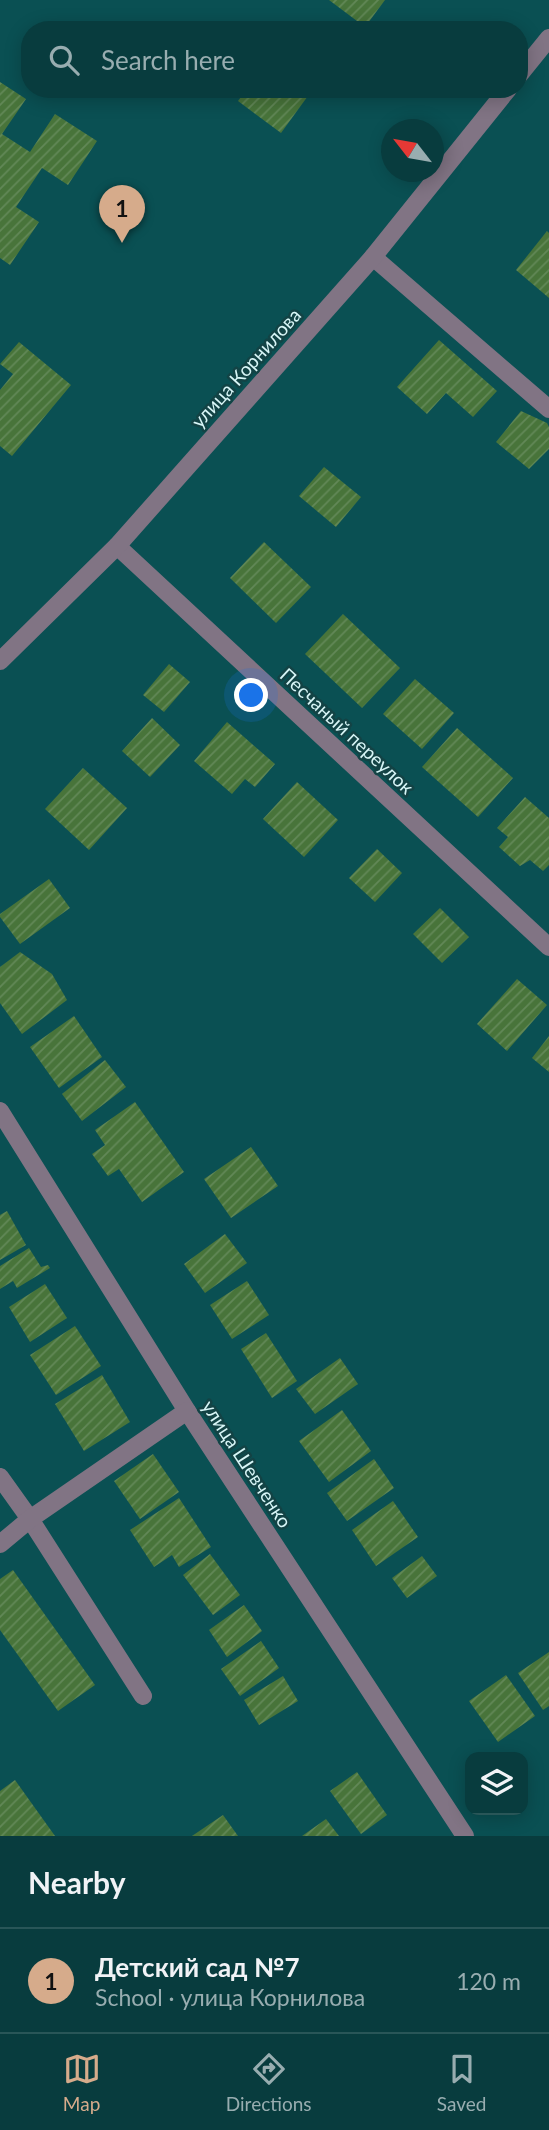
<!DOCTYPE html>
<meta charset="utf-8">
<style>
body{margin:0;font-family:Lato,sans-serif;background:#114345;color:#f1f3f6}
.controls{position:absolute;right:21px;bottom:21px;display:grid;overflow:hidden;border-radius:14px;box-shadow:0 4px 18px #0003}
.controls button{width:63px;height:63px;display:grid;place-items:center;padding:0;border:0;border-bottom:2px solid #295658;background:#083c3e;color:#f1f3f6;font:35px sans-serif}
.compass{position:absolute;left:381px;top:119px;width:63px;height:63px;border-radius:50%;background:#083c3e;box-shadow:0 4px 18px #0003;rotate:301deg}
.you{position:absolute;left:252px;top:696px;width:24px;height:24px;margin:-18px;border:5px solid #fff;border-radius:50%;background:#1a73e8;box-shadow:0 0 0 10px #1a73e833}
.badge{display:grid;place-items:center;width:46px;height:46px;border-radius:50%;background:#d6ab8b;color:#111;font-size:23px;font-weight:700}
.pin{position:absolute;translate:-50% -58px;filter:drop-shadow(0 2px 4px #0008)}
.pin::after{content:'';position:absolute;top:37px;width:24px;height:21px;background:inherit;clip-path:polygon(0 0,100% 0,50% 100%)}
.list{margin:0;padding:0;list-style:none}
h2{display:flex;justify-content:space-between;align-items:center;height:91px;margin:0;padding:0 28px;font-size:30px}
h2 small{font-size:23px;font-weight:400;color:#98adb0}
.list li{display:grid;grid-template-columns:46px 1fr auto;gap:21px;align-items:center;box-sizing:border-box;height:105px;padding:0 28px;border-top:2px solid #295658}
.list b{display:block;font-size:26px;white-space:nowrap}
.list p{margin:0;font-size:23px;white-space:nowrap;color:#98adb0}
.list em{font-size:23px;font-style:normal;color:#98adb0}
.icon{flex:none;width:38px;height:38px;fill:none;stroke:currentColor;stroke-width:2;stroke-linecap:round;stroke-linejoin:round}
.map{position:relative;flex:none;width:549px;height:1836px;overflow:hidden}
.search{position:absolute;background:#083c3e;box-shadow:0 4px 18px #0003;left:21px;right:21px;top:21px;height:77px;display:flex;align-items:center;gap:18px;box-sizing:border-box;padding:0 24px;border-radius:28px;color:#98adb0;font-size:26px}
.sheet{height:196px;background:#083c3e}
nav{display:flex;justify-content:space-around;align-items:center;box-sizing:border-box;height:98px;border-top:2px solid #295658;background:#083c3e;font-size:19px;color:#98adb0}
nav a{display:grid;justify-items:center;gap:4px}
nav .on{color:#d6ab8b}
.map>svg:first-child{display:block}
.building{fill:url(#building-hatch)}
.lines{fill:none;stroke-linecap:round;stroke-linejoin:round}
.minor{stroke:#817484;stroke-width:18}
.labels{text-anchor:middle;stroke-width:5;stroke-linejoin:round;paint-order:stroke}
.street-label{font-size:19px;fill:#d8f6f7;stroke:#134345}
</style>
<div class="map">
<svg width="549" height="1836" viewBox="0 0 549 1836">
<defs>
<pattern id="building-hatch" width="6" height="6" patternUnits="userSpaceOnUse" patternTransform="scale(1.75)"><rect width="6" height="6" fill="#48743a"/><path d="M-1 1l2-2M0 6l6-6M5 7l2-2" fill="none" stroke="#628857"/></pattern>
</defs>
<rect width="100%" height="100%" fill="#0a5053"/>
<g class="building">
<path d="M 329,0 L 385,0 L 365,27 Z"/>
<path d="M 0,82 L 26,99 L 2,134 L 30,152 L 55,114 L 97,141 L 68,185 L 42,168 L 16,207 L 39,222 L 10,265 L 0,258 Z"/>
<path d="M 247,89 L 313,89 L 281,133 L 238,101 Z"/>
<path d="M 547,231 L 549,233 L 549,298 L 516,270 Z"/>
<path d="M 439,340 L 497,391 L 473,417 L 446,393 L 427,414 L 397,387 Z"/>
<path d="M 19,342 L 71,385 L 12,456 L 0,446 L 0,390 L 13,374 L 0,364 Z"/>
<path d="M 521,411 L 547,423 L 549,427 L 549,449 L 529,469 L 496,442 Z"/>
<path d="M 324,467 L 361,497 L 336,527 L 299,496 Z"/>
<path d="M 264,542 L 311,587 L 276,623 L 230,578 Z"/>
<path d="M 343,614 L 400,668 L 362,708 L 305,654 Z"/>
<path d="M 169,664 L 190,682 L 164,712 L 143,695 Z"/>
<path d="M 415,679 L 454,713 L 422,749 L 383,714 Z"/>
<path d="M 152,718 L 180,745 L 150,777 L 122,751 Z"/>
<path d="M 227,722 L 275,764 L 255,787 L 245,779 L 232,794 L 194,761 Z"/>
<path d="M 457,728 L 513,778 L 478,817 L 422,767 Z"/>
<path d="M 83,768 L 127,808 L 89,850 L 45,809 Z"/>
<path d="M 297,782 L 338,820 L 304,857 L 263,819 Z"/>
<path d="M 525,797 L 549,818 L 549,865 L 543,871 L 530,860 L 520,866 L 499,847 L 508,837 L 497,828 Z"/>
<path d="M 377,849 L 402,873 L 375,902 L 349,878 Z"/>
<path d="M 49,879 L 70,908 L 20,944 L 0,917 L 0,914 Z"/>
<path d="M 440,908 L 469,937 L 442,963 L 413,934 Z"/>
<path d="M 20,952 L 52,974 L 67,1000 L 22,1034 L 0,1003 L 0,967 Z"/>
<path d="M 517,979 L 547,1005 L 507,1051 L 477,1024 Z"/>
<path d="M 74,1016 L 102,1057 L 59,1088 L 30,1047 Z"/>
<path d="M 549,1036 L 549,1072 L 532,1058 Z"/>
<path d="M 105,1060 L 126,1087 L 82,1121 L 62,1094 Z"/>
<path d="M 135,1102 L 184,1172 L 142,1202 L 119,1169 L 108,1176 L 92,1154 L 105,1145 L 95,1130 Z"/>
<path d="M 251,1147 L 278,1186 L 231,1218 L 204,1179 Z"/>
<path d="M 7,1211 L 26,1245 L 0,1260 L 0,1215 Z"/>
<path d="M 225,1234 L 247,1263 L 205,1293 L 184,1264 Z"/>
<path d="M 29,1248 L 41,1267 L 48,1265 L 50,1268 L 17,1288 L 13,1281 L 0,1289 L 0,1266 Z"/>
<path d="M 247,1281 L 269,1315 L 232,1339 L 210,1305 Z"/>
<path d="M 45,1284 L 67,1318 L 30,1342 L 9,1307 Z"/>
<path d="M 75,1326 L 101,1366 L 56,1395 L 30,1355 Z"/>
<path d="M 266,1333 L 297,1381 L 272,1398 L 241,1349 Z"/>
<path d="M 340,1358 L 358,1384 L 315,1414 L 296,1389 Z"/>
<path d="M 102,1375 L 130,1422 L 84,1451 L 55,1404 Z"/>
<path d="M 342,1410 L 371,1451 L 329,1482 L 299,1441 Z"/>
<path d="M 153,1454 L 179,1492 L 140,1519 L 114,1481 Z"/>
<path d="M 374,1459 L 394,1488 L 347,1521 L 327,1493 Z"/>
<path d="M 179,1498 L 211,1547 L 179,1567 L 172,1555 L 154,1567 L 130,1530 Z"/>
<path d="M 393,1501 L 418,1537 L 376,1566 L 352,1530 Z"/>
<path d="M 210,1554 L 240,1595 L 213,1615 L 183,1575 Z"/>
<path d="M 422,1556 L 437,1576 L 407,1598 L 392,1578 Z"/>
<path d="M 13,1570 L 95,1685 L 58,1711 L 0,1630 L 0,1579 Z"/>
<path d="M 244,1605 L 262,1631 L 227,1657 L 209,1630 Z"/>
<path d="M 261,1641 L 279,1668 L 240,1696 L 221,1669 Z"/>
<path d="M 549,1652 L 549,1706 L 543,1710 L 518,1673 Z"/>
<path d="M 506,1675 L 535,1716 L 498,1742 L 469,1701 Z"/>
<path d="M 283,1676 L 298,1701 L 259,1725 L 244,1700 Z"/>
<path d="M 357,1772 L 387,1815 L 361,1834 L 330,1791 Z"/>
<path d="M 15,1780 L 55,1836 L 0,1836 L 0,1791 Z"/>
<path d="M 223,1815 L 238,1836 L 192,1836 Z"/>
<path d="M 326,1819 L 339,1836 L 302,1836 Z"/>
</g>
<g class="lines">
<g class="minor">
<path d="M 519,75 L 549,38"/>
<path d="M 373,257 L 549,409"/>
<path d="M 117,546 L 549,947"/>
<path d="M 0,661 L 117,546 L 373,257 L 508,89"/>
<path d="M 0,1111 L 187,1411 L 465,1836"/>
<path d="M 0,1477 L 30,1519 L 143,1696"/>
<path d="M 0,1544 L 30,1519 L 187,1411"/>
</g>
</g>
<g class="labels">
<g class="street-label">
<text transform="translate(246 368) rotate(-48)" y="7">улица Корнилова</text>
<text transform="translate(347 731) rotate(43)" y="7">Песчаный переулок</text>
<text transform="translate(247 1464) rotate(57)" y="7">улица Шевченко</text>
</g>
</g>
</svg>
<div class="controls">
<button><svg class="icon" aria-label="layers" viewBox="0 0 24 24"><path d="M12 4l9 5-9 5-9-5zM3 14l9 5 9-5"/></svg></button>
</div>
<svg class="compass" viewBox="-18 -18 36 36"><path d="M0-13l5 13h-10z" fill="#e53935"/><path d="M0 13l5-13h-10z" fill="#98adb0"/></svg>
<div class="you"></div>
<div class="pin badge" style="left:122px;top:243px">1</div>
<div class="search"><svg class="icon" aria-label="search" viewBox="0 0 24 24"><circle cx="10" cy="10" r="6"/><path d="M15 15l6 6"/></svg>Search here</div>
</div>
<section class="sheet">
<h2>Nearby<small></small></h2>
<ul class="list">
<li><span class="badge">1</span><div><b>Детский сад №7</b><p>School · улица Корнилова</p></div><em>120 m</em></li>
</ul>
</section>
<nav>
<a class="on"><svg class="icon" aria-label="map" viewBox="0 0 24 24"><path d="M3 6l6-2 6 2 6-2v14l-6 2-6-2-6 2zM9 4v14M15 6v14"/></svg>Map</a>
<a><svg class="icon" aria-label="directions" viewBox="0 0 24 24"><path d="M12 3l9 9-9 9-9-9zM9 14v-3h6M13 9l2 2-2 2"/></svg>Directions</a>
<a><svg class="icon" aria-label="saved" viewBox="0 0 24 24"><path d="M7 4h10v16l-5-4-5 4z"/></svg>Saved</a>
</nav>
